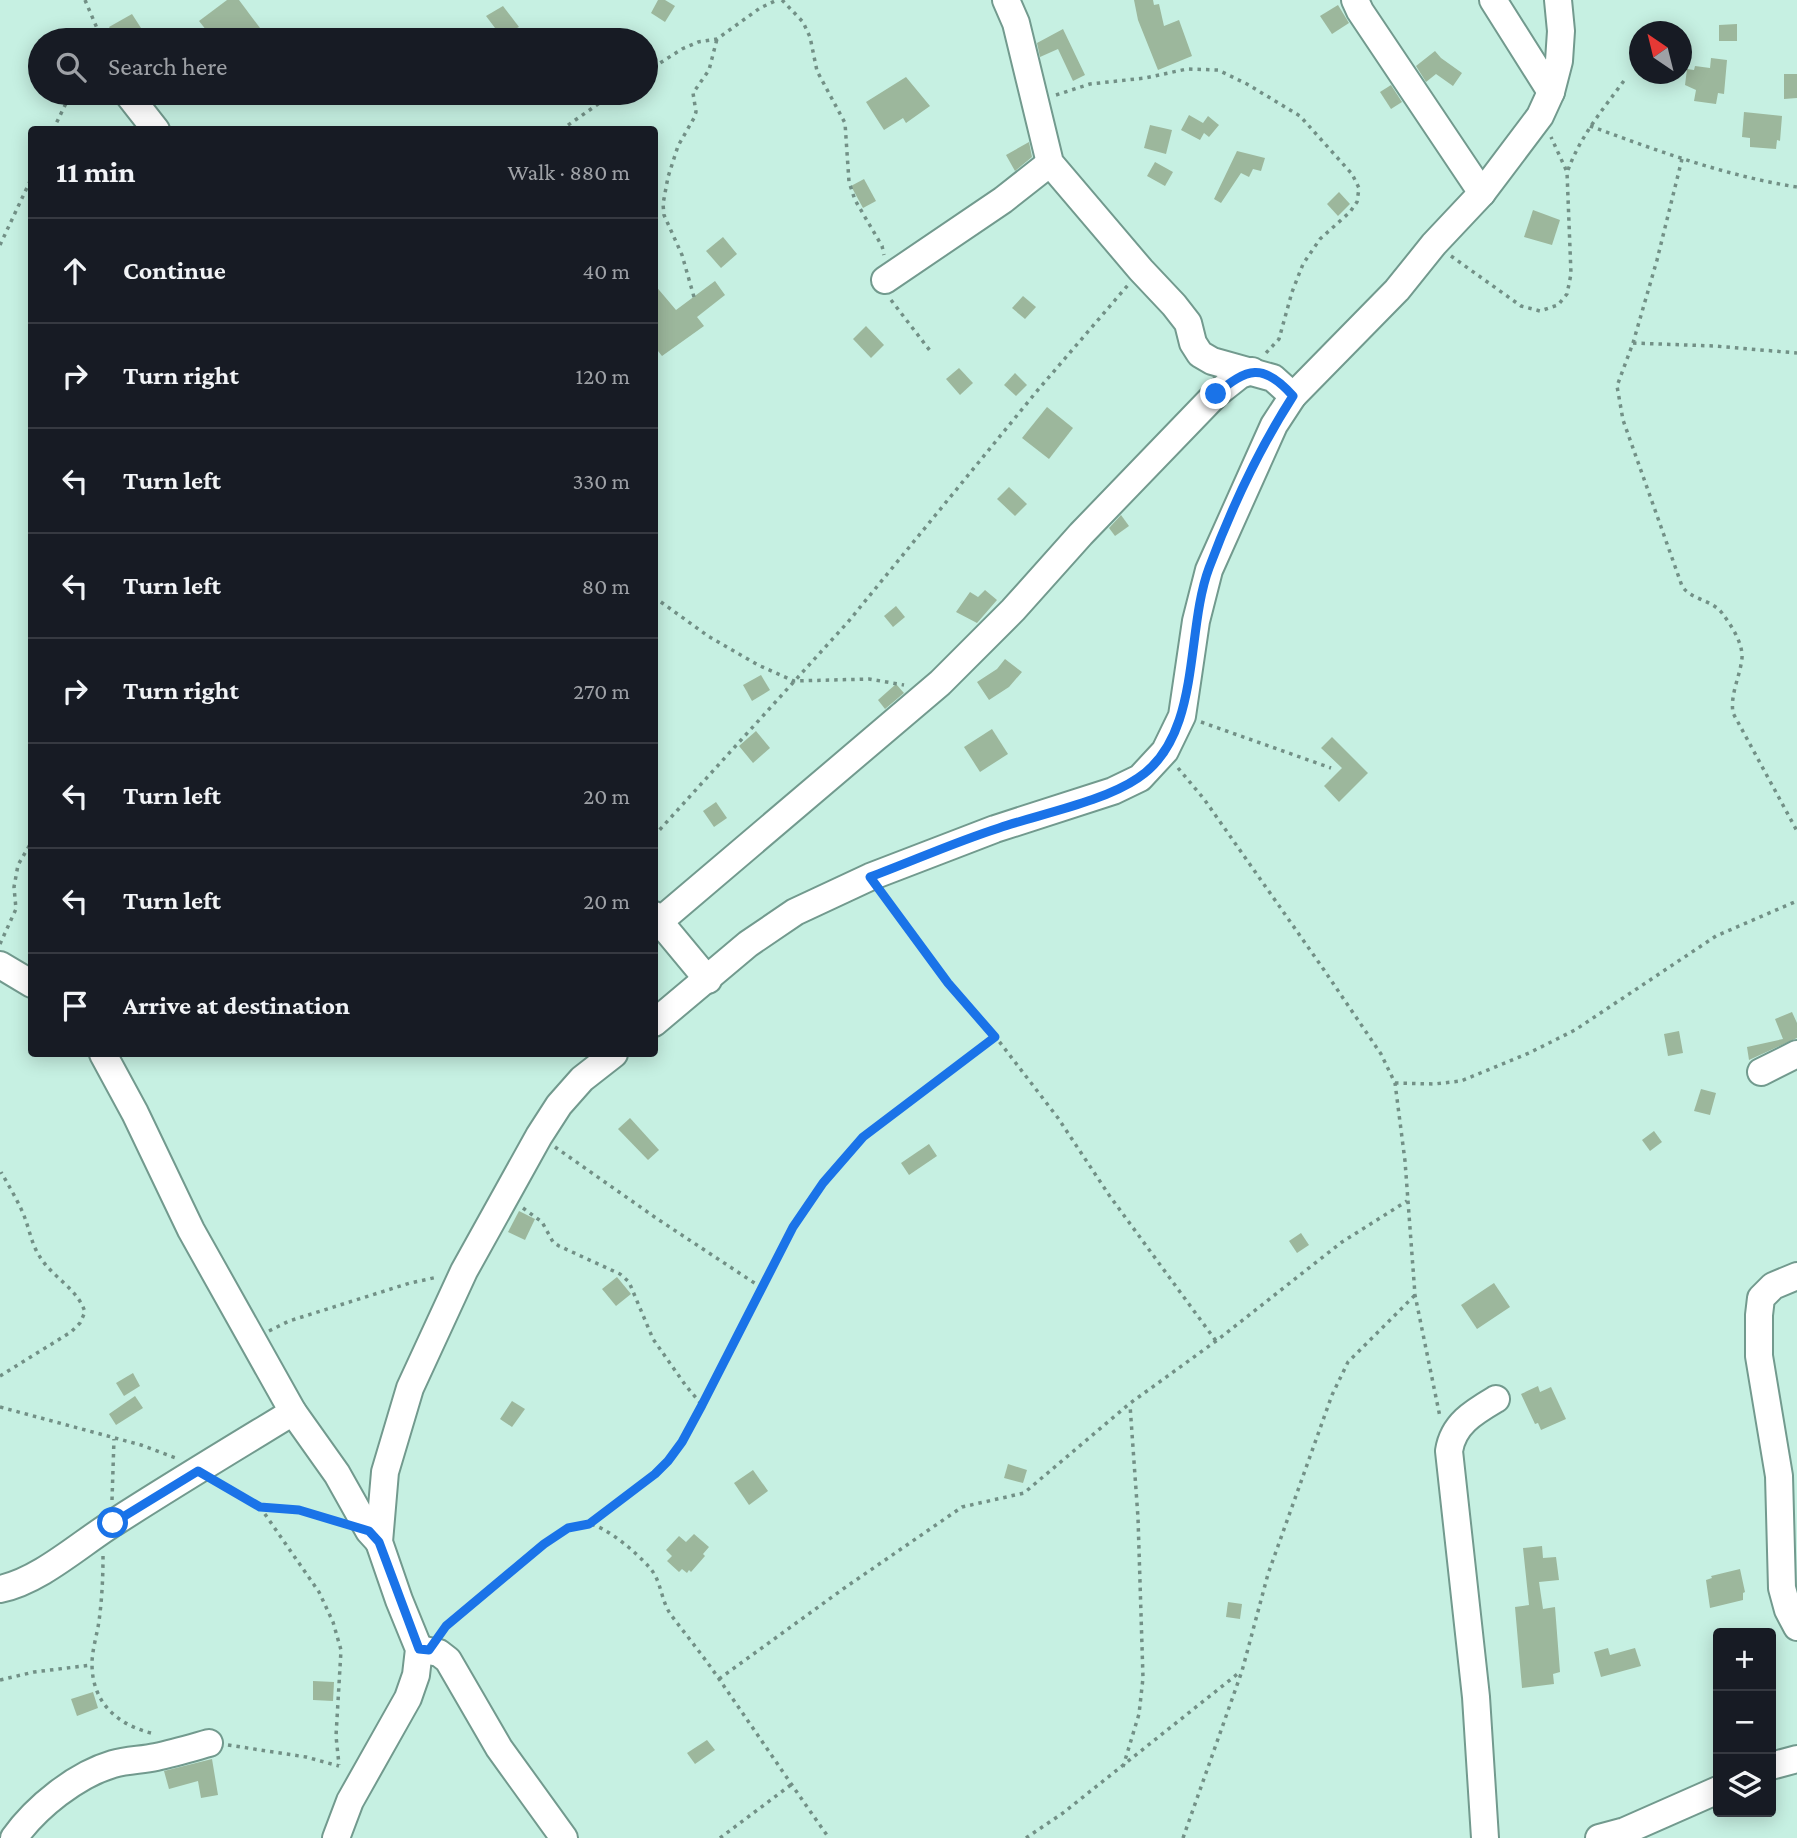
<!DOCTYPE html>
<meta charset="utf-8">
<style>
body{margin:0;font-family:"Crimson Pro",serif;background:#20242c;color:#f1f3f6}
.controls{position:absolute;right:21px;bottom:21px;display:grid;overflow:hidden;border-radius:7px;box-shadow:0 4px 18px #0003}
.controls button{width:63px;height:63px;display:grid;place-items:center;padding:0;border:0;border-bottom:2px solid #363941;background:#171b24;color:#f1f3f6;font:35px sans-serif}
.compass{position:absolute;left:1629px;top:21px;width:63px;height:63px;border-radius:50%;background:#171b24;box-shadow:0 4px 18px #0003;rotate:325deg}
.stop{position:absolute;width:21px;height:21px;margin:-16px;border:5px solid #1a73e8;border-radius:50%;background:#fff}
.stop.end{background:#1a73e8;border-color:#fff;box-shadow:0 2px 7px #0008}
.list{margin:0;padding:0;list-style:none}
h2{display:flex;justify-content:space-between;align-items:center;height:91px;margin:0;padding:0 28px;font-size:30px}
h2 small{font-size:23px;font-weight:400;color:#9ea1a6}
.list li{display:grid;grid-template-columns:46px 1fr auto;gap:21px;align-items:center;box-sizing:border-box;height:105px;padding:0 28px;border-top:2px solid #363941}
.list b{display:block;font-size:26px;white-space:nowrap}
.list em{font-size:23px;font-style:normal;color:#9ea1a6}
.icon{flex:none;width:38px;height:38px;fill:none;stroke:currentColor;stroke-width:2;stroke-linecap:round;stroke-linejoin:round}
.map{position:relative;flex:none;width:1797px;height:1838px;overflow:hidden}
.search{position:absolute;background:#171b24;box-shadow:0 4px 18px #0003;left:28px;top:28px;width:630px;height:77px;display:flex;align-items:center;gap:18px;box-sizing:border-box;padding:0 24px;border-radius:38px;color:#9ea1a6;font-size:26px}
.panel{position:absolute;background:#171b24;box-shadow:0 4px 18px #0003;left:28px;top:126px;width:630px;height:931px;border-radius:7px}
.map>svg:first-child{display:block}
.building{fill:#9cb79c}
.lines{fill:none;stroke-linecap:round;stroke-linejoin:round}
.minor-casing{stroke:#729a8e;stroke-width:30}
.path{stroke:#729086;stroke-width:3.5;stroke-dasharray:3.5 5;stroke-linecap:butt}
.minor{stroke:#fff;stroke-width:26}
.route{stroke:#1a73e8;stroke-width:9}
</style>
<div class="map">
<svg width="1797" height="1838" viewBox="0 0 1797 1838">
<rect width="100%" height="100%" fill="#c6f0e2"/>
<g class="building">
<path d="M 227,0 L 239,0 L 269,40 L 214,40 L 199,21 Z"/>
<path d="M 658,0 L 665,0 L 675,6 L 665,22 L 651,13 Z"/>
<path d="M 1134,0 L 1153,0 L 1154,5 L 1159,4 L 1164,26 L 1179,20 L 1192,56 L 1158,70 L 1138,20 Z"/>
<path d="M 1338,5 L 1349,23 L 1332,34 L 1320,16 Z"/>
<path d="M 503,6 L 519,27 L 501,36 L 486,16 Z"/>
<path d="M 132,14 L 141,28 L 125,40 L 117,40 L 109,27 Z"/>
<path d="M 1737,24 L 1737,41 L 1719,41 L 1719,25 Z"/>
<path d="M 1063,29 L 1085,75 L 1073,81 L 1058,49 L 1040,57 L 1037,43 Z"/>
<path d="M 1435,51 L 1441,58 L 1462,73 L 1453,86 L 1436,74 L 1426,82 L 1416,66 Z"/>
<path d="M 1711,58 L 1727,60 L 1724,94 L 1718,93 L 1716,104 L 1694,101 L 1696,90 L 1685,85 L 1687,69 L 1694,70 L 1695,66 L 1710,68 Z"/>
<path d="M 1784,74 L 1797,74 L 1797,98 L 1784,99 Z"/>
<path d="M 906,77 L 930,106 L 906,123 L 903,118 L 884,130 L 866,102 Z"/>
<path d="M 1391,85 L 1402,102 L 1391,109 L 1380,92 Z"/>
<path d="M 1744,112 L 1782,116 L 1780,141 L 1777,140 L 1776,149 L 1750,147 L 1750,138 L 1742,137 Z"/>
<path d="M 1189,115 L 1203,123 L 1208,116 L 1219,125 L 1209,137 L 1204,133 L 1200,140 L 1181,130 Z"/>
<path d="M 1150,125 L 1172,130 L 1166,154 L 1144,148 Z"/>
<path d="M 1029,142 L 1032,157 L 1015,171 L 1006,155 Z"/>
<path d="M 1237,151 L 1265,158 L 1261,171 L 1253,169 L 1249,177 L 1241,173 L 1221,203 L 1214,199 Z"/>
<path d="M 1155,162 L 1173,172 L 1165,186 L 1147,176 Z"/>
<path d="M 864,179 L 876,201 L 863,208 L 851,186 Z"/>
<path d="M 1339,192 L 1350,204 L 1338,216 L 1327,204 Z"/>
<path d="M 1533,210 L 1560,220 L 1552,245 L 1524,237 Z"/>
<path d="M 723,237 L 737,254 L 721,268 L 706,251 Z"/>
<path d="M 715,281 L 725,295 L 697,317 L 704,326 L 662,356 L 654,346 L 654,284 L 676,310 Z"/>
<path d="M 1023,296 L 1036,307 L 1025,319 L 1012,308 Z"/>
<path d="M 866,326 L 884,345 L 871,358 L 853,339 Z"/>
<path d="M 959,368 L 973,383 L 960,395 L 946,379 Z"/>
<path d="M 1015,373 L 1027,385 L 1016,396 L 1004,385 Z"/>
<path d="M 1047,407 L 1073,428 L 1049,459 L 1022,438 Z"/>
<path d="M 1009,487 L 1027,504 L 1015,516 L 997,499 Z"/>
<path d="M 1121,515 L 1129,526 L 1115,536 L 1109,528 Z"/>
<path d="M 985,590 L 997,600 L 977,623 L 956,612 L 970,592 L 978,597 Z"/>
<path d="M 896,606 L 905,617 L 893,627 L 884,616 Z"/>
<path d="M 1005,659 L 1022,672 L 1009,687 L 989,700 L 977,682 L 997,669 Z"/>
<path d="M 761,675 L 770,690 L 752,701 L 743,685 Z"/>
<path d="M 896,684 L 904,693 L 885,709 L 878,700 Z"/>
<path d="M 992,729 L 1008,754 L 980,772 L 964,747 Z"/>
<path d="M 756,731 L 770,748 L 753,763 L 739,746 Z"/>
<path d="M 1332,737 L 1368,773 L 1339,802 L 1324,786 L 1342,768 L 1321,748 Z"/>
<path d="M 716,802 L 727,818 L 714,827 L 703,811 Z"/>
<path d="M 1792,1012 L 1797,1023 L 1797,1038 L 1749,1060 L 1747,1047 L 1783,1039 L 1775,1019 Z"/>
<path d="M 1679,1031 L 1683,1053 L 1668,1056 L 1664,1034 Z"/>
<path d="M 1701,1089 L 1716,1093 L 1710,1115 L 1694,1111 Z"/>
<path d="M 630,1118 L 659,1150 L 648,1160 L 618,1129 Z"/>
<path d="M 1654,1131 L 1662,1142 L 1650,1151 L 1642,1140 Z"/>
<path d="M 929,1144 L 937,1156 L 909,1175 L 901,1163 Z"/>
<path d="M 519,1211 L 535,1219 L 525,1240 L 508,1232 Z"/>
<path d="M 1301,1233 L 1309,1245 L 1297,1253 L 1289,1241 Z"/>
<path d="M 617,1277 L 631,1294 L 616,1306 L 602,1289 Z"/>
<path d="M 1494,1283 L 1510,1307 L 1477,1329 L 1461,1305 Z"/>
<path d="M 133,1373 L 140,1386 L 124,1396 L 116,1383 Z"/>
<path d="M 1538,1386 L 1540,1392 L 1551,1387 L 1566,1419 L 1541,1430 L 1538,1423 L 1535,1424 L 1521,1394 Z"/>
<path d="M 135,1396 L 143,1408 L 116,1425 L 109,1414 Z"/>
<path d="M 512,1401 L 525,1409 L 512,1427 L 500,1419 Z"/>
<path d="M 1008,1464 L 1027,1470 L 1023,1483 L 1004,1478 Z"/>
<path d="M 753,1470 L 768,1491 L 749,1505 L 734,1483 Z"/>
<path d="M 694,1534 L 709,1547 L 703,1554 L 705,1556 L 691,1572 L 689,1570 L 687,1573 L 682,1569 L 679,1572 L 667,1561 L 672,1556 L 666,1550 L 679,1536 L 686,1542 Z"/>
<path d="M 1542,1546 L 1543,1558 L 1556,1557 L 1559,1580 L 1539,1582 L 1543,1609 L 1555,1607 L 1560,1672 L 1553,1674 L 1554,1684 L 1522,1688 L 1515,1607 L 1529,1605 L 1523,1548 Z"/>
<path d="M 1740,1569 L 1745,1592 L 1743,1593 L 1743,1600 L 1710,1608 L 1706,1580 L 1712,1578 L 1711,1576 Z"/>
<path d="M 1228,1602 L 1242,1604 L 1240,1619 L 1226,1617 Z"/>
<path d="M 1608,1648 L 1610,1655 L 1635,1648 L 1641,1666 L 1601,1677 L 1594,1652 Z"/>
<path d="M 313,1681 L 334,1682 L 333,1701 L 313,1700 Z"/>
<path d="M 93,1692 L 98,1708 L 77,1716 L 71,1699 Z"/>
<path d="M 707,1740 L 715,1750 L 695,1764 L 687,1753 Z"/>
<path d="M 212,1759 L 218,1795 L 201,1798 L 198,1781 L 169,1789 L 164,1771 Z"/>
</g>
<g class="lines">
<g class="minor-casing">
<g id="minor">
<path d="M 1006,0 L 1016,23 L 1050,163 L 1141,270 L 1174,305 L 1188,323 L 1193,343 L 1200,354 L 1212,361 L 1273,378 L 1293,396"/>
<path d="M 1355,0 L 1360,11 L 1482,193"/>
<path d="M 1493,0 L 1551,92"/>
<path d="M 127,93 L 156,130"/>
<path d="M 885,280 L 1003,200 L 1050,163"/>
<path d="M 654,915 L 708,980"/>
<path d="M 660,921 L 940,683 L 1013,610 L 1081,534 L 1216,394 L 1240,375 L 1252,371"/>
<path d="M 0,965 L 32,984"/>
<path d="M 654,1023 L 748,944 L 795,912 L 870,877 L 995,829 L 1113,791 L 1140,778 L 1165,751 L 1182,716 L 1196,621 L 1209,570 L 1274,425 L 1293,396 L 1397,290 L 1434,244 L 1482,193 L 1540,116 L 1551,92 L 1559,61 L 1561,31 L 1558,0"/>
<path d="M 103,1054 L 135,1113 L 191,1230 L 293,1412 L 337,1474 L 369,1531 L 379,1542"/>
<path d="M 1761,1072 L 1797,1054"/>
<path d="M 1797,1276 L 1773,1286 L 1761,1298 L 1759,1315 L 1759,1356 L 1779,1476 L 1782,1588 L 1788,1610 L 1797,1627"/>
<path d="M 0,1589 C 40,1581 81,1543 115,1522 C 174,1484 234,1448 293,1412"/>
<path d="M 419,1649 L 439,1653 L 448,1660 L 499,1748 L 564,1838"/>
<path d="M 1771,1766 L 1797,1759"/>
<path d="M 14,1838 C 36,1807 76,1775 113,1764 C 127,1760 142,1760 156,1757 C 174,1753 191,1748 209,1743"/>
<path d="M 336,1838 L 350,1801 L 408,1698 L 416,1675 L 419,1649 L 399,1600 L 379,1542 L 385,1472 L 410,1388 L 464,1271 L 539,1136 L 559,1105 L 582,1079 L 614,1054"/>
<path d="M 1485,1838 L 1476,1697 L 1449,1451 C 1453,1424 1474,1412 1496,1399"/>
<path d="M 1599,1838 L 1625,1831 L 1718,1790"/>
</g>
</g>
<g class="path">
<path d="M 85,0 L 102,40"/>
<path d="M 782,0 L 803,22 L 810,37 L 817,71 L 845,123 L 849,182 L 855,200 L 882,246 L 884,255"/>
<path d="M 646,72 L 682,49 L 698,42 L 717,39 L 760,8 L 777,0"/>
<path d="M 1056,95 L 1090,84 L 1145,78 L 1187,69 L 1218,70 L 1247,84 L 1300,116 L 1352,174 L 1359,188 L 1357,202 L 1350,212 L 1320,239 L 1303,264 L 1292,292 L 1279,339 L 1265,354"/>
<path d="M 1590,126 C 1658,151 1726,176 1797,187"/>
<path d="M 53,130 L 71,93"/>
<path d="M 561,130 L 614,93"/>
<path d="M 1682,159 L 1657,260 L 1633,343 L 1617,386 L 1623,420 L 1682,586 C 1691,600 1711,599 1722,613 C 1731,625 1743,643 1742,658 C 1740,677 1730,694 1733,713 L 1797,831"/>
<path d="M 1568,170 C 1581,135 1604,108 1626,78"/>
<path d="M 0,245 L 32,177"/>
<path d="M 1451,256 L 1521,306 L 1540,311 L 1558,305 L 1567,294 L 1571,274 L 1567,172 L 1551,137"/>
<path d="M 694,297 L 682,255 L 664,215 L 663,204 L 668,177 L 678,146 L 694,118 L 696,112 L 693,93 L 709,70 L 717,39"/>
<path d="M 891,300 L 931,352"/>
<path d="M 1633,343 L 1714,346 L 1797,353"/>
<path d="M 654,597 L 708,636 L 758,665 L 794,681 L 869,679 L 904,685"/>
<path d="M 1201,722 L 1331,768"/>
<path d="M 1178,768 L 1204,799 L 1322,967 L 1381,1054 L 1395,1083 L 1405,1161 L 1415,1295 L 1440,1417"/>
<path d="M 654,836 L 848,622 L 1037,391 L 1128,285"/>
<path d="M 884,895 L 948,983 L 995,1036 L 1058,1118 L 1109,1195 L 1216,1341"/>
<path d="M 0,944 L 16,909 L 14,887 L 18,865 L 32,841"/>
<path d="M 1395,1083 L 1434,1084 L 1461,1081 L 1529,1053 L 1575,1030 L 1716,936 L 1797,901"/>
<path d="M 555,1147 L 656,1218 L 762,1288"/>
<path d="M 523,1208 L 542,1222 L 553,1242 L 559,1246 L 620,1274 L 629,1282 L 653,1339 L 686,1386 L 702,1405"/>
<path d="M 269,1331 L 289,1321 L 410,1283 L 438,1277"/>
<path d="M 0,1376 L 71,1332 L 80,1323 L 85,1312 C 77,1288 53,1278 40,1257 C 33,1247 30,1233 26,1221 C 20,1204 10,1188 1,1172"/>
<path d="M 0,1407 L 141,1445 L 176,1458"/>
<path d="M 219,1483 L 260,1507 L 299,1510 L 339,1523"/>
<path d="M 112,1500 L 114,1439"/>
<path d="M 260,1507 L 319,1592 L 333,1622 L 341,1650 L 336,1736 L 339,1765"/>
<path d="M 589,1524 L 655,1474 L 683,1442 L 793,1227 L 823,1183 L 863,1137 L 995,1036"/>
<path d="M 103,1556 C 103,1577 102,1599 99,1621 C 97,1635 92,1650 92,1664 C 92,1704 119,1726 155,1734"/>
<path d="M 442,1631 L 509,1573 L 568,1528 C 575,1525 581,1523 589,1524 C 606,1526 638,1554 649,1567 C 662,1581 660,1599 671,1615 C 687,1636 704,1657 719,1679 C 756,1732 792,1786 829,1838"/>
<path d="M 719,1679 L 843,1589 L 962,1507 L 1024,1493 L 1129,1404 L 1216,1341 L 1342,1242 L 1407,1201"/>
<path d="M 0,1680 L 34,1672 L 92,1665"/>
<path d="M 228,1745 L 306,1757 L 339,1766"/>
<path d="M 1123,1767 L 1139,1714 L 1143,1678 L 1138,1518 L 1130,1405"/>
<path d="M 720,1838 L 792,1784"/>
<path d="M 1026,1838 L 1063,1813 L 1240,1672"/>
<path d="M 1183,1838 L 1242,1671 L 1268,1574 L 1332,1395 L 1348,1362 L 1415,1295"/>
</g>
<use href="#minor" class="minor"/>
</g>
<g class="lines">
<path class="route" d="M 113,1523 L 198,1471 L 260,1507 L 299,1510 L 369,1531 L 379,1542 L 419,1649 L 429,1650 L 446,1626 L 544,1544 L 568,1528 L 589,1524 L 655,1474 L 668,1461 L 682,1442 L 702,1405 L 793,1227 L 823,1183 L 863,1137 L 995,1037 L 948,983 L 870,877 C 913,861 955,842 999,828 C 1040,814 1103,802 1138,778 C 1202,736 1185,632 1209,568 C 1231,509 1259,449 1293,396 C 1263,362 1247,368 1216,394"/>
</g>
</svg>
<div class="controls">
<button>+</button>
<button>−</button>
<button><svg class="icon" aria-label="layers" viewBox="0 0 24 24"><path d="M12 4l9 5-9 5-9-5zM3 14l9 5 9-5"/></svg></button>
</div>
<svg class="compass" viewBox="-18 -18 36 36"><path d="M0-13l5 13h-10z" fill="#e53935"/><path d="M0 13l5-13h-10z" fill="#9ea1a6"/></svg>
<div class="stop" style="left:113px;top:1523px"></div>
<div class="stop end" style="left:1216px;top:394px"></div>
<div class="search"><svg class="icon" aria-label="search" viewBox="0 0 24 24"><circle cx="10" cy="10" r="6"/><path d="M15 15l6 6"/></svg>Search here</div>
<section class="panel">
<h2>11 min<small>Walk · 880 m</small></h2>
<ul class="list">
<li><svg class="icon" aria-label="ahead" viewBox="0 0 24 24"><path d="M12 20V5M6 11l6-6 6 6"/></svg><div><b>Continue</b></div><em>40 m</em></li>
<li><svg class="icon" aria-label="right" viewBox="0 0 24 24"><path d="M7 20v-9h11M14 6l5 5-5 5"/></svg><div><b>Turn right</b></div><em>120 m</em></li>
<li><svg class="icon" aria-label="left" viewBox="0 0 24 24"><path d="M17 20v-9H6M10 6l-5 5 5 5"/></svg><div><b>Turn left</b></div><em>330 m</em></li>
<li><svg class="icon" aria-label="left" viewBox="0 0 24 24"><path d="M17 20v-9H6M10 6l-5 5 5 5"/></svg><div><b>Turn left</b></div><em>80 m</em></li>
<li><svg class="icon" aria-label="right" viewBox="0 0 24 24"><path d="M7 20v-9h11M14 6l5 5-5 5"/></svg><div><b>Turn right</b></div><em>270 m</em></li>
<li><svg class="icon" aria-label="left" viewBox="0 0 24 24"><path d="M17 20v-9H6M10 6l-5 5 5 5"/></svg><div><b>Turn left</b></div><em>20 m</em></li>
<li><svg class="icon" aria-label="left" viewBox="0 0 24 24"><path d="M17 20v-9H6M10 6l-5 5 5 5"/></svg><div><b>Turn left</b></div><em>20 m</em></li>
<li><svg class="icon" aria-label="arrive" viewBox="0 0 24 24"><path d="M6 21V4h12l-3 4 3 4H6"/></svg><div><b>Arrive at destination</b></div></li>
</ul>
</section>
</div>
